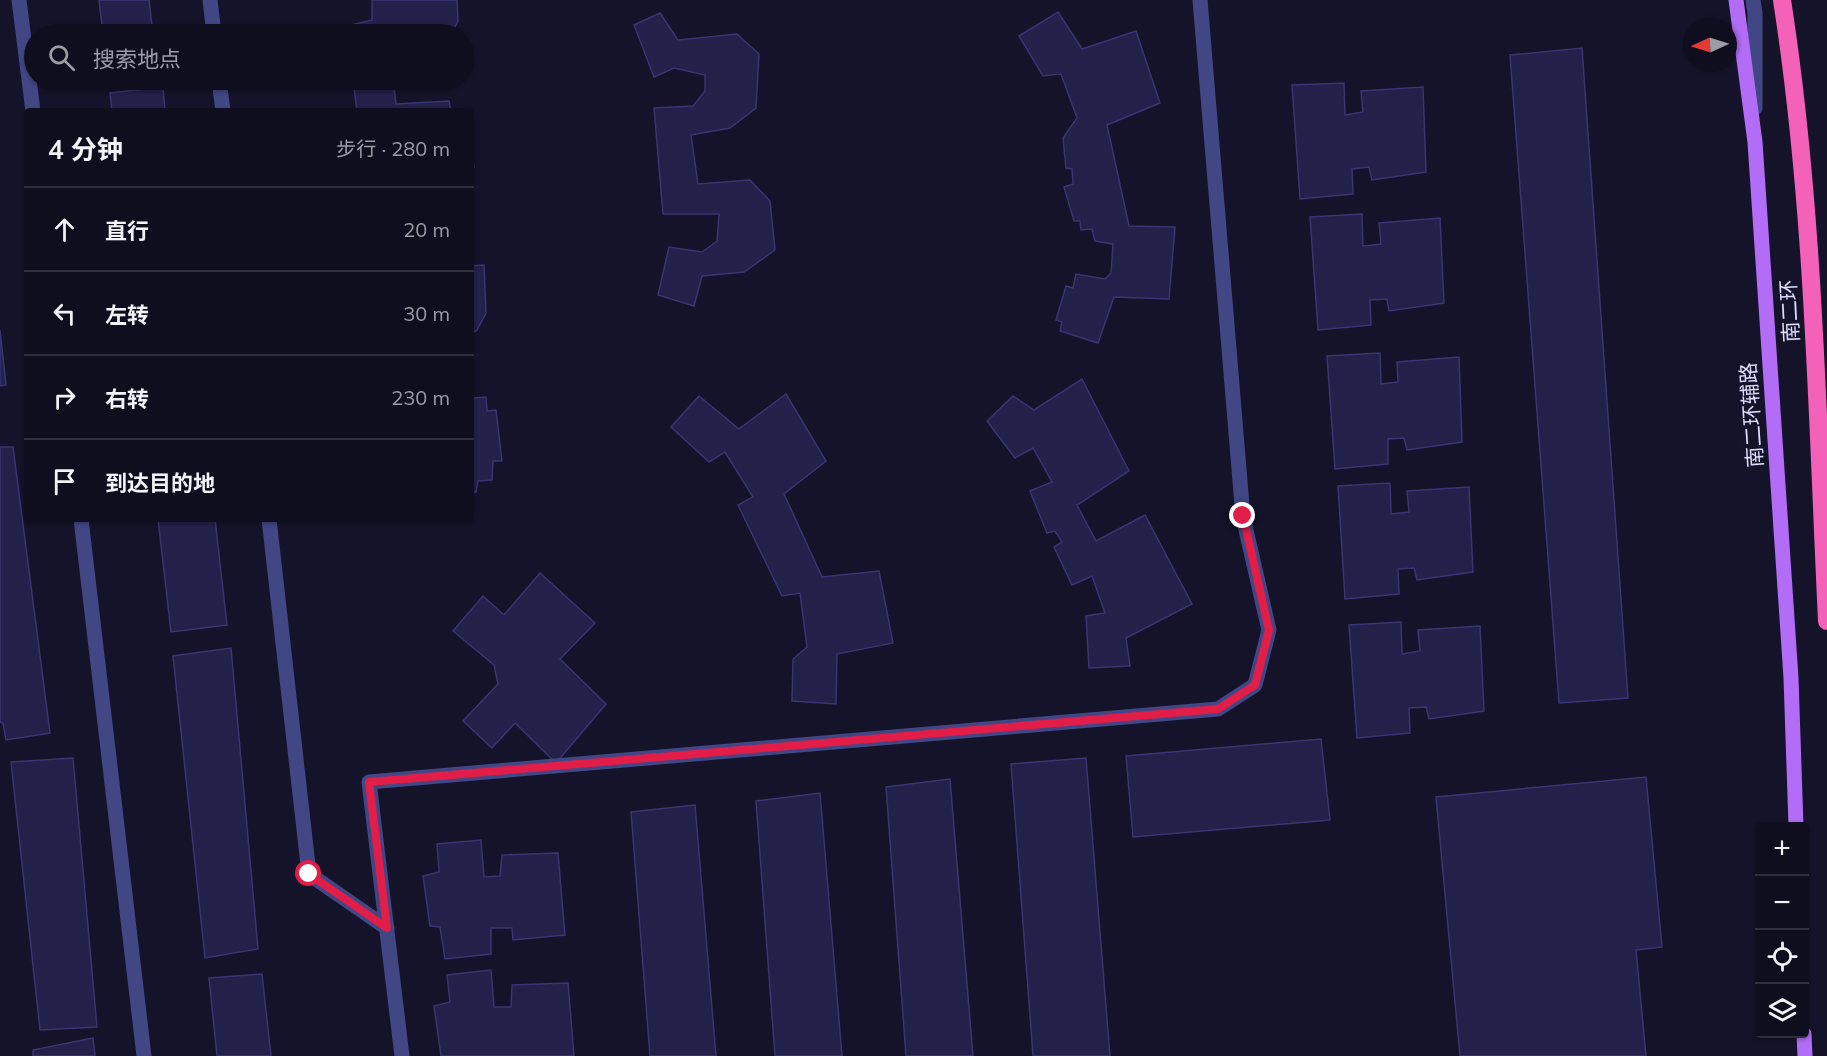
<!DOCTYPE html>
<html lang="zh">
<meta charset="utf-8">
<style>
body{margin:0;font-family:Mulish,"Noto Sans SC",sans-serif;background:#181728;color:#f1f3f6}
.controls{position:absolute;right:18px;bottom:18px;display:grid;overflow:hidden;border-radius:6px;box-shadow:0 2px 4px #0004}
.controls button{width:54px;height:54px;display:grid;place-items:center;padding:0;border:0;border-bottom:2px solid #2f2e3d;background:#0f0e1f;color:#f1f3f6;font:30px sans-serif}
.compass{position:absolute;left:1683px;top:18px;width:54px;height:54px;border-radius:50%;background:#0f0e1f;box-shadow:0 2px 4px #0004;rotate:266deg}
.stop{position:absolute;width:18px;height:18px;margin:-14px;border:4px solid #e11d48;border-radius:50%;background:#fff}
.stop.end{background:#e11d48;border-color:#fff;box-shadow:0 2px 6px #0008}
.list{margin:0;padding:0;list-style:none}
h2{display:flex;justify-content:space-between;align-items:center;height:78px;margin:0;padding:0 24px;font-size:26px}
h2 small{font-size:20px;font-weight:400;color:#9b9ca4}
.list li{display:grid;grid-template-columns:39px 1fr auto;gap:18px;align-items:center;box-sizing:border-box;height:84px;padding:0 24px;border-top:2px solid #2f2e3d}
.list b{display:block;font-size:22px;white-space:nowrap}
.list em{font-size:20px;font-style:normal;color:#9b9ca4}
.icon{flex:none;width:33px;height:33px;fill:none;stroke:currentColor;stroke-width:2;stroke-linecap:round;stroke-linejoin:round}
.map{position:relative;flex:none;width:1827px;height:1056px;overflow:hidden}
.search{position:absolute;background:#0f0e1f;box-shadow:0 2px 4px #0004;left:24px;top:24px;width:450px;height:66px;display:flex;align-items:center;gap:15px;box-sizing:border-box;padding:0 21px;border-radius:33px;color:#9b9ca4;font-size:22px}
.panel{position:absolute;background:#0f0e1f;box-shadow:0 2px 4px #0004;left:24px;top:108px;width:450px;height:414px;border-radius:6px}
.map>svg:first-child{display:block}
.building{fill:#232049;stroke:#393473;stroke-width:1.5}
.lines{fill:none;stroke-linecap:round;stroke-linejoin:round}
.minor{stroke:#414785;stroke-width:15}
.major{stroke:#b26cf5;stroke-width:15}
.highway{stroke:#f461b9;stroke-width:18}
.route{stroke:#e11d48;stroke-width:8}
.labels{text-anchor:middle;stroke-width:6;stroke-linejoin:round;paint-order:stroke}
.street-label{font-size:21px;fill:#ddddfd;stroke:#141329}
</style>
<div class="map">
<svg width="1827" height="1056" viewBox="0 0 1827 1056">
<rect width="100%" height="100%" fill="#141329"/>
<g class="building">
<path d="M 99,0 L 149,0 L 153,34 L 103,34 Z"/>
<path d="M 372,0 L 457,0 L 458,21 L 451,34 L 348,34 L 347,26 L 372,20 Z"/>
<path d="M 1058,12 L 1082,49 L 1136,31 L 1160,103 L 1107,125 L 1129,226 L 1175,227 L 1169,299 L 1114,297 L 1098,343 L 1060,331 L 1062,322 L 1056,320 L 1066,286 L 1073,288 L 1076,274 L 1105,279 L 1111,273 L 1113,244 L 1095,241 L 1092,229 L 1081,230 L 1080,221 L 1074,221 L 1064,187 L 1073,184 L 1072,169 L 1066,168 L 1063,138 L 1077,118 L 1061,74 L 1043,76 L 1019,36 Z"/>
<path d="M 660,13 L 678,40 L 737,34 L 759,54 L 756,108 L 730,128 L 691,135 L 698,184 L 750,180 L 770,201 L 775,250 L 744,272 L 702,276 L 694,306 L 658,295 L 669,247 L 702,252 L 717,241 L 719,214 L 663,214 L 654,108 L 693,106 L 705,91 L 705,75 L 674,68 L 654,77 L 634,25 Z"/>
<path d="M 1582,48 L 1628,698 L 1559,703 L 1510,55 Z"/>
<path d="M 353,80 L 393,80 L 396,104 L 449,101 L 451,111 L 357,111 Z"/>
<path d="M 1344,83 L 1345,115 L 1363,112 L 1361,91 L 1423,87 L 1426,172 L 1372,180 L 1369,167 L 1352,169 L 1353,194 L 1300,199 L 1292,85 Z"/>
<path d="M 163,87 L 165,111 L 112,111 L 110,93 Z"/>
<path d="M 471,147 L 474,167 L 471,168 Z"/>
<path d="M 1362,214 L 1363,246 L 1381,244 L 1379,223 L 1440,218 L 1444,303 L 1389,311 L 1387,299 L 1370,300 L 1371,325 L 1318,330 L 1310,217 Z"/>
<path d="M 484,265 L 486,313 L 477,330 L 471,334 L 471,266 Z"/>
<path d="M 0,330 L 6,385 L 0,386 Z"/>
<path d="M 1380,353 L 1381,384 L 1398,382 L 1397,362 L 1459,357 L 1462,442 L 1407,450 L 1404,438 L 1388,439 L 1388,464 L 1335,469 L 1327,356 Z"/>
<path d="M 1082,379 L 1129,471 L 1077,505 L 1096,541 L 1145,515 L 1192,604 L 1126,638 L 1130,666 L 1089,668 L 1086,616 L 1105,613 L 1092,576 L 1072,585 L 1054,547 L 1062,542 L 1055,531 L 1047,533 L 1030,491 L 1052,482 L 1033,448 L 1015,458 L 987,421 L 1013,396 L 1034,410 Z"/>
<path d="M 786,394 L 826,461 L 784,494 L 822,577 L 879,571 L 893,643 L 837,654 L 836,704 L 792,701 L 793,659 L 807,647 L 800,593 L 782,596 L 738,505 L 753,497 L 725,452 L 709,462 L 671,427 L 699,396 L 739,429 Z"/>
<path d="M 471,396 L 473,398 L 486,397 L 487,411 L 496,410 L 502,461 L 493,461 L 492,480 L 478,481 L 476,492 L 471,493 Z"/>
<path d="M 0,447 L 13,447 L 50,733 L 6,740 L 3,723 L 0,722 Z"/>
<path d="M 1390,483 L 1391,514 L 1409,512 L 1407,491 L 1469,487 L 1473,572 L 1417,580 L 1414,568 L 1398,569 L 1399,594 L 1345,599 L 1338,486 Z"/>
<path d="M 158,519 L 215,519 L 227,625 L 171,632 Z"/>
<path d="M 540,573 L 595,623 L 560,659 L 606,704 L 556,763 L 515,723 L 492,748 L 463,721 L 498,684 L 494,665 L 453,631 L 483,596 L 504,615 Z"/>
<path d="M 1401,622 L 1402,654 L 1420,651 L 1418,630 L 1480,626 L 1484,711 L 1429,719 L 1426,707 L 1409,708 L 1410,733 L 1357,738 L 1349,625 Z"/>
<path d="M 231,648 L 258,949 L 205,958 L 173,656 Z"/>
<path d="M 1321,739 L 1330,820 L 1133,837 L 1126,756 Z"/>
<path d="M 73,758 L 97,1027 L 40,1030 L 11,762 Z"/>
<path d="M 1086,758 L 1110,1056 L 1033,1056 L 1011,764 Z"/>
<path d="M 1646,777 L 1662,947 L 1636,950 L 1646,1056 L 1460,1056 L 1436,797 Z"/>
<path d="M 950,779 L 973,1056 L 906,1056 L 886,787 Z"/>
<path d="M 820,793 L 842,1056 L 775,1056 L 756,801 Z"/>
<path d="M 695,805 L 716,1056 L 650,1056 L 631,812 Z"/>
<path d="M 481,840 L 484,877 L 500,876 L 502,855 L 558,853 L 565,935 L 513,940 L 512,928 L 491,928 L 491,954 L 445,959 L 440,927 L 430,926 L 423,876 L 439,872 L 437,844 Z"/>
<path d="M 491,970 L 494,1007 L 511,1007 L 512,985 L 568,983 L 574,1056 L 441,1056 L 434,1006 L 450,1002 L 447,975 Z"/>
<path d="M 262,974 L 271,1056 L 217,1056 L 209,978 Z"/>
<path d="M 93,1038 L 95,1056 L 33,1056 L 33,1050 Z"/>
</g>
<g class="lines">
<g class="minor">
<path d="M 19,0 L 33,111"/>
<path d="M 210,0 L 214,34"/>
<path d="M 1753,0 L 1755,13 L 1755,108"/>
<path d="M 219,80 L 223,111"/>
<path d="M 81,519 L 144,1056"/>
<path d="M 269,519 L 309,874 L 387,928"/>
<path d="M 402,1056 L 369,782 L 1218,709 L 1255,685 L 1269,630 L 1243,517 L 1200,0"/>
</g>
<g class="major">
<path d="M 1736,0 L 1755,142 L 1791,678 L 1796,826"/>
<path d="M 1804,1034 L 1805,1056"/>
</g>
<path class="highway" d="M 1782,0 C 1814,205 1817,414 1827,621"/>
</g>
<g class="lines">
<path class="route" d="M 309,874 L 387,928 L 369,782 L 1218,709 L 1255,685 L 1269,630 L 1243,516"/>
</g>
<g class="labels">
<g class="street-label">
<text transform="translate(1790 311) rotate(-93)" y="7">南二环</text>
<text transform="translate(1752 415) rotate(-94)" y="7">南二环辅路</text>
</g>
</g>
</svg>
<div class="controls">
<button>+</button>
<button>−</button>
<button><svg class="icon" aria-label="locate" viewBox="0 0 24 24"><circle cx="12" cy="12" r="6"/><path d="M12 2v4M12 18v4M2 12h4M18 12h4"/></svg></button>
<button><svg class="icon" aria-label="layers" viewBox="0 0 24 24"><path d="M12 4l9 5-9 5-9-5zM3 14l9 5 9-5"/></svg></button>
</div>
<svg class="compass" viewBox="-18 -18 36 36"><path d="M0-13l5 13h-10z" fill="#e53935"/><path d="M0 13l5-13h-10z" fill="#9b9ca4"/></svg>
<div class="stop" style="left:309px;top:874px"></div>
<div class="stop end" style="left:1243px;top:516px"></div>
<div class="search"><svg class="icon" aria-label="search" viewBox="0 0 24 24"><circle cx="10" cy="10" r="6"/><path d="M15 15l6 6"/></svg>搜索地点</div>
<section class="panel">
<h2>4 分钟<small>步行 · 280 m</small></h2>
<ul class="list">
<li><svg class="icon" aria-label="ahead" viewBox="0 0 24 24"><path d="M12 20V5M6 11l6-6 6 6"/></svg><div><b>直行</b></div><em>20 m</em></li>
<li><svg class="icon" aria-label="left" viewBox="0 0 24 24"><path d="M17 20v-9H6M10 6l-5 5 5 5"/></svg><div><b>左转</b></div><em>30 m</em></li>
<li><svg class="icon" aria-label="right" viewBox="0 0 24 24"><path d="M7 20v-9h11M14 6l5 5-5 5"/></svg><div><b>右转</b></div><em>230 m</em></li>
<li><svg class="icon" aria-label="arrive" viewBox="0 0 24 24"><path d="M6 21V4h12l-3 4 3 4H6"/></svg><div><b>到达目的地</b></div></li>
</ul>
</section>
</div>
